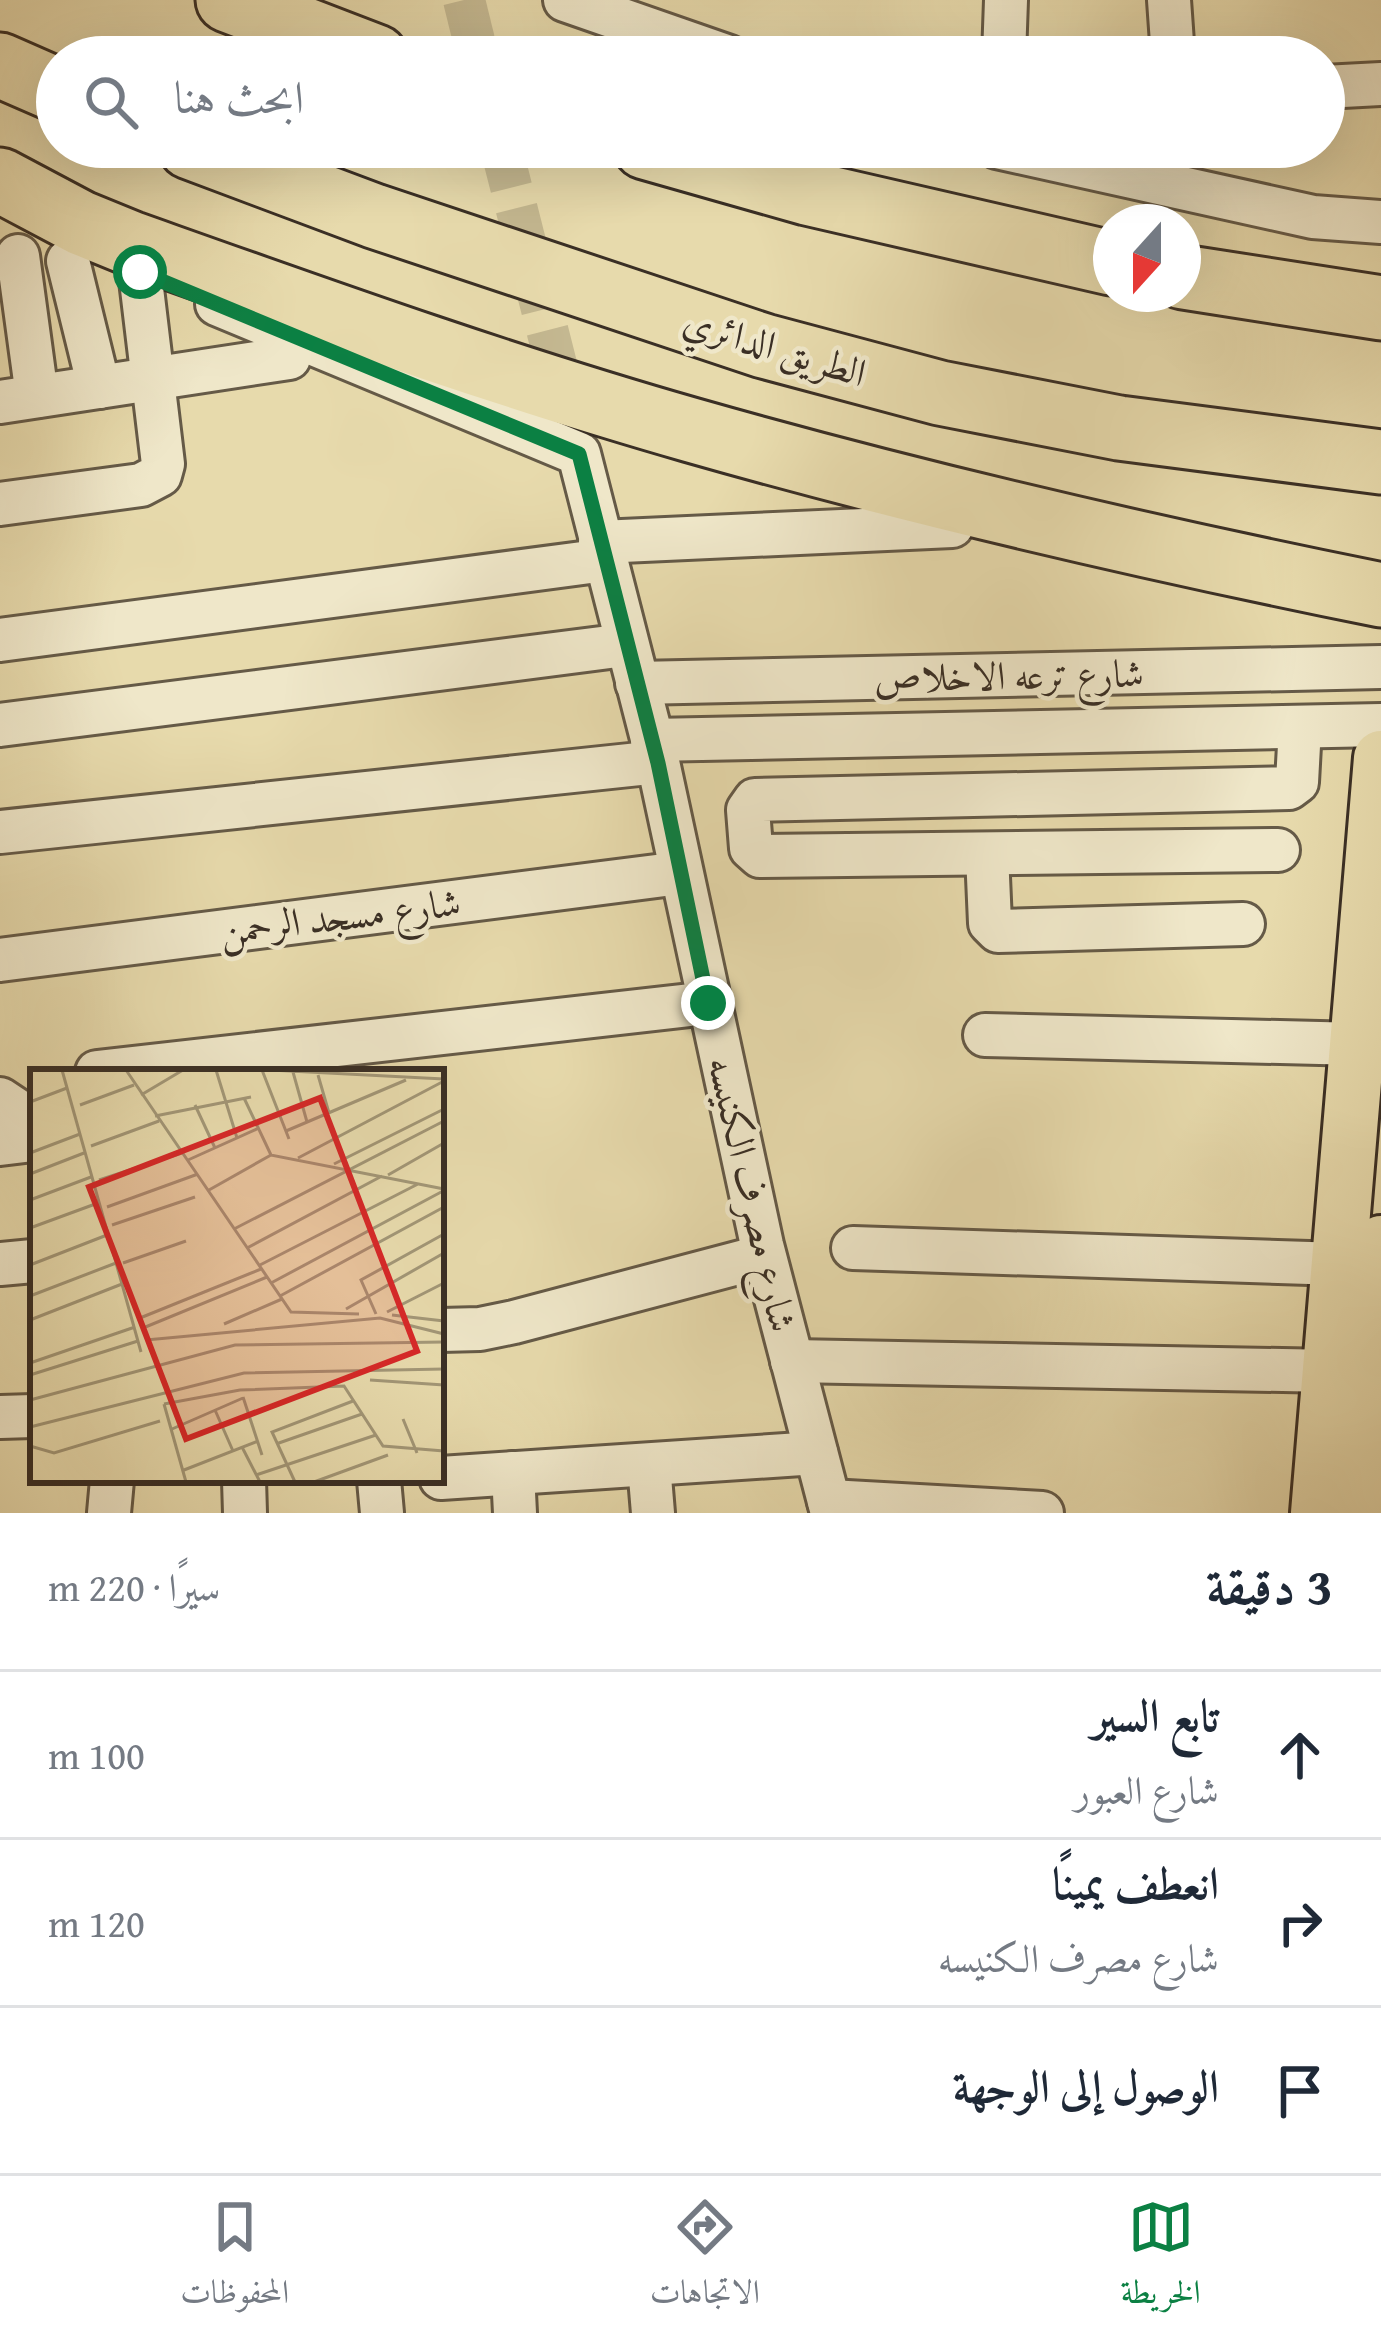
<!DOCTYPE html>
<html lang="ar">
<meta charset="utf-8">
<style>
body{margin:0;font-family:"Gentium Book Plus",Amiri,serif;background:#f2f2f3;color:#1f2937;direction:rtl}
.compass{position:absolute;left:1093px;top:204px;width:108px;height:108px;border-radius:50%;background:#fff;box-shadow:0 12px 48px #0002;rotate:201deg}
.stop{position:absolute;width:36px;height:36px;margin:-27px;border:9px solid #0b8043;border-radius:50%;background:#fff}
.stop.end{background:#0b8043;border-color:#fff;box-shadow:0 3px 12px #0008}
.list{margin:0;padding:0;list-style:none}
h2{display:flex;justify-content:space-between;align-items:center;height:156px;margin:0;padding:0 48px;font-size:51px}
h2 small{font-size:39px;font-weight:400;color:#747a83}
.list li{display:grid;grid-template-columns:78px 1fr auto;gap:36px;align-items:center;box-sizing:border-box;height:168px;padding:0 48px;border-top:3px solid #e0e1e3}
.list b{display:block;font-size:45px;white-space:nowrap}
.list p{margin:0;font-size:39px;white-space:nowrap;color:#747a83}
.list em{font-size:39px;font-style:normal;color:#747a83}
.icon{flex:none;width:66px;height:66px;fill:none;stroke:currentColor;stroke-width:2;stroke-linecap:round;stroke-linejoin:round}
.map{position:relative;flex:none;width:1381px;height:1513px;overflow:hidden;direction:ltr}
.search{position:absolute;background:#fff;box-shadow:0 12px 48px #0002;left:36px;right:36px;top:36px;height:132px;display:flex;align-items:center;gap:30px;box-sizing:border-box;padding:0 42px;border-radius:66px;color:#747a83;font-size:45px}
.sheet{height:660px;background:#fff}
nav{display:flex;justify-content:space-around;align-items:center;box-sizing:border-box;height:168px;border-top:3px solid #e0e1e3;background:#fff;font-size:33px;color:#747a83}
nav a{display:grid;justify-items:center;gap:6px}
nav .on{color:#0b8043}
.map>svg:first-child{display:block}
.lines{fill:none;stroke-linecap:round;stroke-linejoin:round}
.minor-tunnel{stroke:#c4b891;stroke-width:42;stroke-dasharray:42 21;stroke-linecap:butt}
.minor-casing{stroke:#655a47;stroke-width:48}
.major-casing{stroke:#3a2f25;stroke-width:60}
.highway-casing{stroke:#3a2f25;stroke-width:69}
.minor{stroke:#efe7c9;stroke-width:42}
.major{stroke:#e7daac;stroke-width:54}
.highway{stroke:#e7daac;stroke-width:63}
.route{stroke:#0b8043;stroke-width:15}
.labels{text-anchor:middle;stroke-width:9;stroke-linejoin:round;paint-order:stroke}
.street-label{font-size:39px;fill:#3a2f25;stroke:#efe7c9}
.inset-road{fill:none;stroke:#a29676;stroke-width:3}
.view{fill:#d62828;fill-opacity:0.15;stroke:#d62828;stroke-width:6}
.inset-edge{fill:none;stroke:#3a2f25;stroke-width:6}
</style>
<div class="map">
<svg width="1381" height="1513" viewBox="0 0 1381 1513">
<rect width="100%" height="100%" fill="#e7daac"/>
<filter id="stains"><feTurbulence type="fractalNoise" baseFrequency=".00167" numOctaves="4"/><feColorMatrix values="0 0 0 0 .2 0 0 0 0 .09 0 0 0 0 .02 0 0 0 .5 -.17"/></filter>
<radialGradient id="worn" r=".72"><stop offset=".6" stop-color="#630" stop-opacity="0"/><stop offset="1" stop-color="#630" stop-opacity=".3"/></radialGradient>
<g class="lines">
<g class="minor-tunnel">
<path d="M 464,0 L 478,57"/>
<path d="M 501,147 L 567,408"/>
</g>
<g class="minor-casing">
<g id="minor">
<path d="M 565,0 L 729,57"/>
<path d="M 1169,0 L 1173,57"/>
<path d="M 1004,57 L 1006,0"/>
<path d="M 1324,87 L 1381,84"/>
<path d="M 997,147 L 1313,217 L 1381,222"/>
<path d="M 18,256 L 37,396"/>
<path d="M 68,261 L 99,387"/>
<path d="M 217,304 L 579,454 L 658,762 L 762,1245 L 832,1513"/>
<path d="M 0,402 L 289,358"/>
<path d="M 0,504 L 141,485 L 160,475 L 163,464 L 140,272"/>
<path d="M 600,542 L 952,526"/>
<path d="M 0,640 L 605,560"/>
<path d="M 637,683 L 1381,667"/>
<path d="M 0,725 L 625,645"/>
<path d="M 652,740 L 1381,725"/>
<path d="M 0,832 L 658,762"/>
<path d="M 1278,850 L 760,856 L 751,848 L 748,810 L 755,800 L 1289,788 L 1297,782 L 1300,727"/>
<path d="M 987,854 L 990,923 L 998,931 L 1243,924"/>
<path d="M 0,960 L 680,873"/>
<path d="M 985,1035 L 1360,1044"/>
<path d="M 97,1072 L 708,1003"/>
<path d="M 0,1099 L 33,1121"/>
<path d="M 0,1144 L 33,1140"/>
<path d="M 853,1248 L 1341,1264"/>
<path d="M 0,1264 L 33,1261"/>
<path d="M 441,1330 L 480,1329 L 514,1322 L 764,1256"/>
<path d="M 792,1361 L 1332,1371"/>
<path d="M 0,1417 L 33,1416"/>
<path d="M 649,1465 L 653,1513"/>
<path d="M 513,1473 L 515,1513"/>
<path d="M 441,1478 L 816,1453"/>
<path d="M 244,1480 L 245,1513"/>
<path d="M 379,1480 L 382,1513"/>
<path d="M 829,1501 L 1042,1513"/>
<path d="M 109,1513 L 112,1480"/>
</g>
</g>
<g class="major-casing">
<g id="major">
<path d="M 1318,1513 L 1381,758"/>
<path d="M 1357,1513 L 1381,1243"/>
</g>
</g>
<g class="highway-casing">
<g id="highway">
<path d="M 228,0 L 376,57"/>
<path d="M 0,65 L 57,90"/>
<path d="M 190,147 L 374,216 L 764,346 L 940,393 L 1119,428 L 1381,462"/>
<path d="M 645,147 L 807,193 L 1111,263"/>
<path d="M 0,180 L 81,223 L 130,243 C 316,309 502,376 691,430 C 919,495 1149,548 1381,595"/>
<path d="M 1183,277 L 1381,308"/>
</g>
</g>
<use href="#minor" class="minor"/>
<use href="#major" class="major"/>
<use href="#highway" class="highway"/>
</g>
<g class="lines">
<path class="route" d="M 140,272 L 579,454 L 658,763 L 708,1003"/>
</g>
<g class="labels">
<g class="street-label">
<text transform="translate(775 346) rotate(17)" y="14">الطريق الدائري</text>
<text transform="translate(1009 675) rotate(-1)" y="14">شارع ترعه الاخلاص</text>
<text transform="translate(340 916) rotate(-7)" y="14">شارع مسجد الرحمن</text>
<text transform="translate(753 1194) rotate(77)" y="14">شارع مصرف الكنيسه</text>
</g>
</g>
<g transform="translate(30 1069)">
<rect width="414" height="414" fill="#e7daac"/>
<path class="inset-road" d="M 32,1 L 111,283M 96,1 L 261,243 L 329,245M 186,1 L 207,69M 232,1 L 259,70M 240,1 L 414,10M 263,3 L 277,53M 288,6 L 299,44M 111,26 L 153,1M 214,29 L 241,86M 0,33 L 37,19M 50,36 L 104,16M 165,36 L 185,79M 125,47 L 221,28M 256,62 L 376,11M 61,77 L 129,52M 0,84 L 50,65M 268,89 L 414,12M 158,91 L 229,59M 304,95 L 414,40M 0,105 L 54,84M 358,106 L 414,74M 69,111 L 152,84M 179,121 L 241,86 L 414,120M 0,131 L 61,108M 77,138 L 168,105M 82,156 L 165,128M 0,159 L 68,134M 204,160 L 414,52M 217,179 L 352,107M 93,194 L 156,172M 0,196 L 77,166M 228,197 L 388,115M 241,214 L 413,122M 0,227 L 86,194M 250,227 L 414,138M 316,240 L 414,184M 357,243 L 414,214M 346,245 L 331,211 L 414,165M 362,246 L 414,252M 110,249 L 231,200M 0,251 L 92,215M 194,255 L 252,230M 113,259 L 237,208M 116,271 L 350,249 L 414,265M 0,294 L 105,258M 0,306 L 108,272M 340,311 L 414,316M 213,328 L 232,386M 0,331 L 205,276 L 414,273M 134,335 L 210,321 L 314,317 L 353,377 L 414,382M 134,335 L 156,413M 185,341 L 203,382M 373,350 L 387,384M 0,358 L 214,304 L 414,300M 142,360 L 213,329M 246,375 L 332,345M 0,377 L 24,384 L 130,352M 212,378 L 230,413M 154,401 L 228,372M 226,406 L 346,366M 265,413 L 242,363 L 323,332M 284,413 L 358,386"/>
<path class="view" d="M 290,29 L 387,282 L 156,370 L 59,118 Z"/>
<rect width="414" height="414" class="inset-edge"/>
</g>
<rect width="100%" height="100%" filter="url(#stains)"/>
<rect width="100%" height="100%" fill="url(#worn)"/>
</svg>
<svg class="compass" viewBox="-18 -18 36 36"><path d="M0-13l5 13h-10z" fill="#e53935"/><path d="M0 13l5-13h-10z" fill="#747a83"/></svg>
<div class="stop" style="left:140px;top:272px"></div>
<div class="stop end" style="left:708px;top:1003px"></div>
<div class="search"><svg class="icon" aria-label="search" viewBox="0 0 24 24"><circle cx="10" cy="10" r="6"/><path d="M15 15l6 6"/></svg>ابحث هنا</div>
</div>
<section class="sheet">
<h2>3 دقيقة<small>سيرًا · 220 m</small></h2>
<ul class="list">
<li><svg class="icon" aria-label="ahead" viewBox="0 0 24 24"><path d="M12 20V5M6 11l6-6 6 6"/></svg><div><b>تابع السير</b><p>شارع العبور</p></div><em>100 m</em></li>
<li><svg class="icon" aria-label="right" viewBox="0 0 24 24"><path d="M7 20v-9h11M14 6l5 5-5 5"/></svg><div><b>انعطف يمينًا</b><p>شارع مصرف الكنيسه</p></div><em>120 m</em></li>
<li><svg class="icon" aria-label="arrive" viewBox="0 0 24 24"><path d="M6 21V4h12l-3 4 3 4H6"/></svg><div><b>الوصول إلى الوجهة</b></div></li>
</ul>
</section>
<nav>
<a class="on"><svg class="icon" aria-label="map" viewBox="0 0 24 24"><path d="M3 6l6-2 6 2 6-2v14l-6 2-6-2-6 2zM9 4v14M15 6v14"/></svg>الخريطة</a>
<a><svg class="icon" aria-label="directions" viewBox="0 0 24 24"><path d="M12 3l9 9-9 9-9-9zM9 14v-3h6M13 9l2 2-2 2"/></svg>الاتجاهات</a>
<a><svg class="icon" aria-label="saved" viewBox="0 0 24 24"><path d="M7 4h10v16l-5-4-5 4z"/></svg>المحفوظات</a>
</nav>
